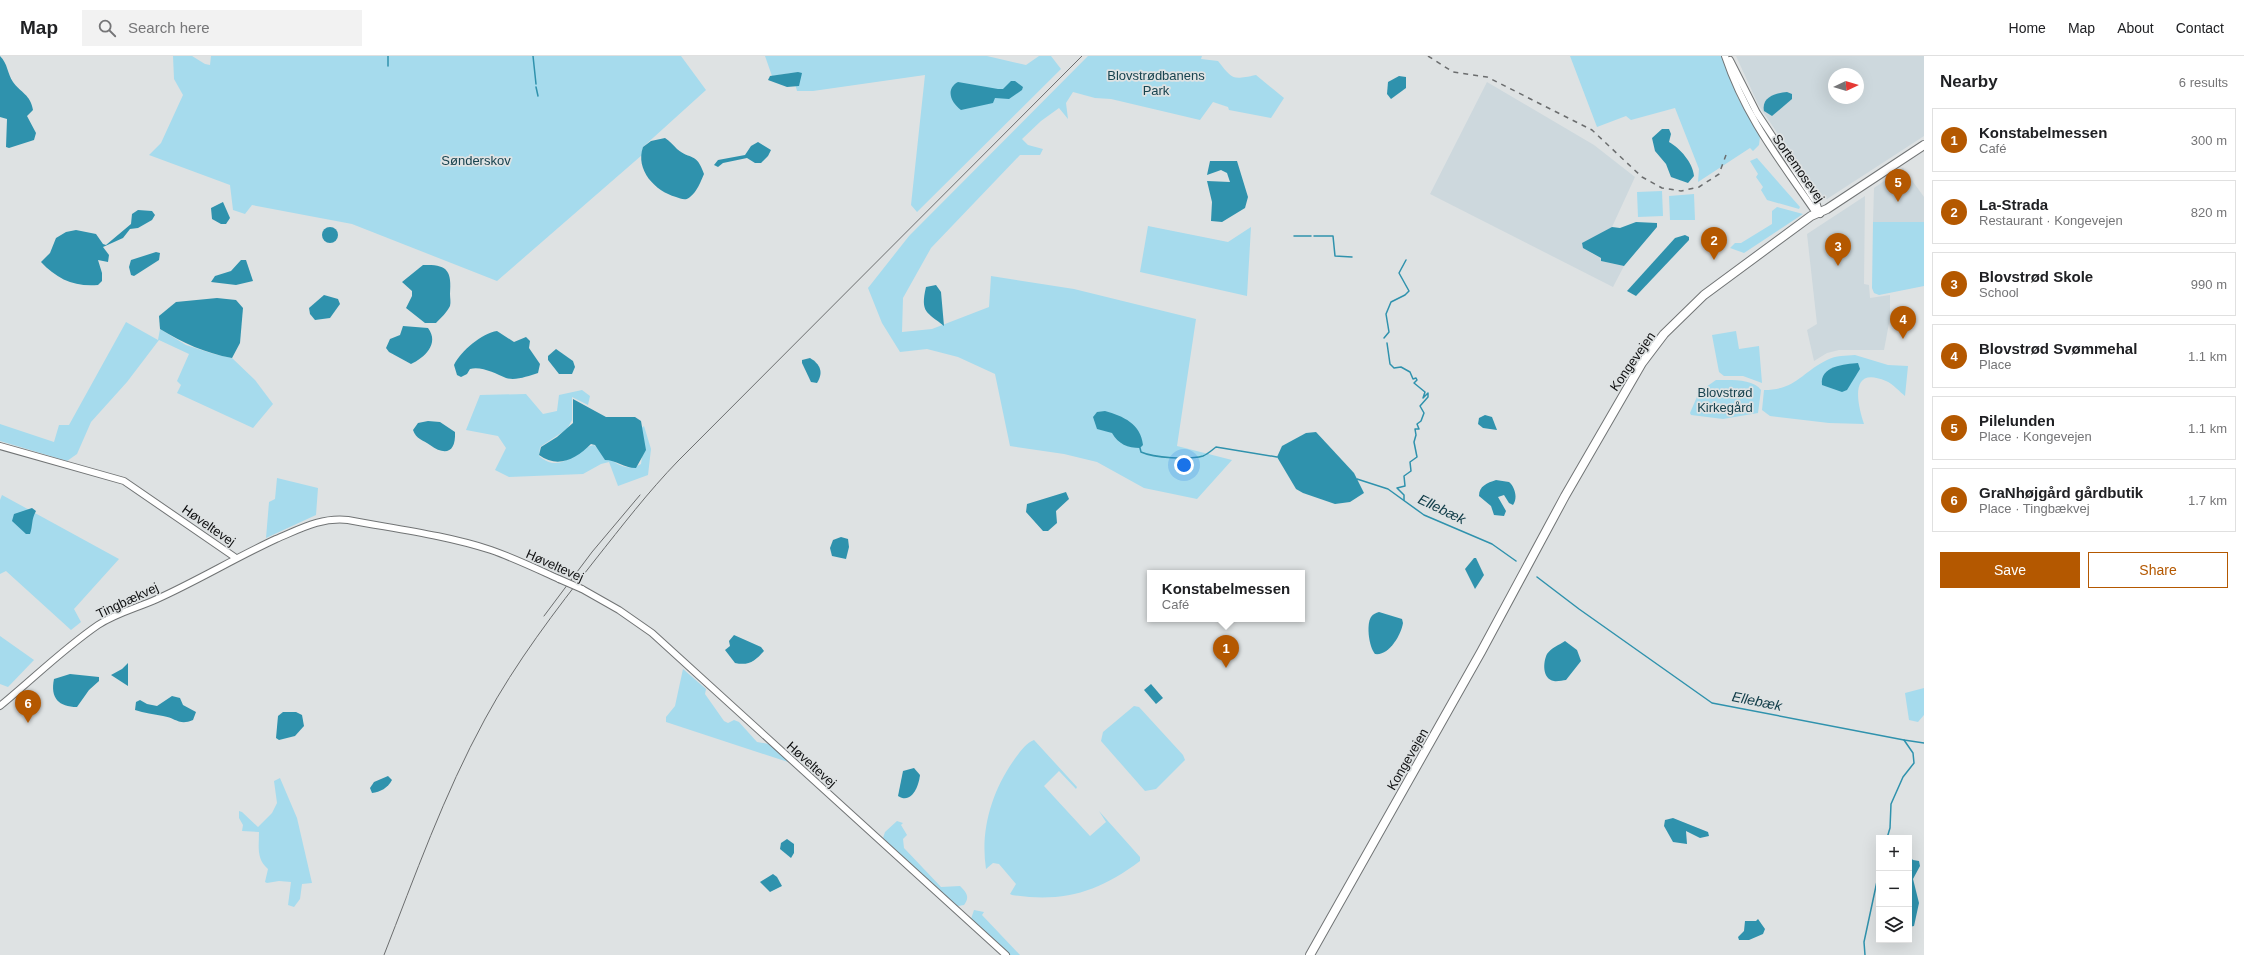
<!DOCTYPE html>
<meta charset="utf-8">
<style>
body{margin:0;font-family:Arial,sans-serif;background:#f2f2f2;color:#202124}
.controls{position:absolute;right:12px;bottom:12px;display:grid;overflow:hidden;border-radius:0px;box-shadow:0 4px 16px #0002}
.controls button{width:36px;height:36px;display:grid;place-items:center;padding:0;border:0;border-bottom:1px solid #e0e0e0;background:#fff;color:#202124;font:20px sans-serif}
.compass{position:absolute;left:1828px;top:12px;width:36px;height:36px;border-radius:50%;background:#fff;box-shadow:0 4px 16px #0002;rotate:86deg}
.you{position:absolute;left:1184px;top:409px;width:14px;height:14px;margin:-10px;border:3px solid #fff;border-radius:50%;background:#1a73e8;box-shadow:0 0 0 6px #1a73e833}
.badge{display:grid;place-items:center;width:26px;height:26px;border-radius:50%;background:#b45800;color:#fff;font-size:13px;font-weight:700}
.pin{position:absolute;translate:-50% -33px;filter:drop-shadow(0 1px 2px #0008)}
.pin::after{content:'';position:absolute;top:21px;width:14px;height:12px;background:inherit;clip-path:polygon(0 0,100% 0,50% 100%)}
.popup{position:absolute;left:1147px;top:514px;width:158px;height:52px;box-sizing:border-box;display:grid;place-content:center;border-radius:0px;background:#fff;filter:drop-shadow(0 1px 3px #0005);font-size:13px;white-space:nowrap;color:#757577}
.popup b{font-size:15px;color:#202124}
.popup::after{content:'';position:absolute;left:50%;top:100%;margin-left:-8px;border:8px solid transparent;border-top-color:#fff}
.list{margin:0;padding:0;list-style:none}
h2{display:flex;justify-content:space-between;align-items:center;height:52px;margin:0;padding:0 16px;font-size:17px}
h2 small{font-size:13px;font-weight:400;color:#757577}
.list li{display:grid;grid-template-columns:26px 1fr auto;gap:12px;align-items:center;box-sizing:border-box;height:64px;margin:0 8px 8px;padding:0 8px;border:1px solid #e0e0e0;border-radius:0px}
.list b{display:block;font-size:15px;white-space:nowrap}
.list p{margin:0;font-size:13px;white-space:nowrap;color:#757577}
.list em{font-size:13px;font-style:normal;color:#757577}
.actions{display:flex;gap:8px;padding:12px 16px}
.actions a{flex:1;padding:9px 0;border:1px solid #b45800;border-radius:0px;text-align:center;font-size:14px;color:#b45800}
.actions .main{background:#b45800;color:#fff}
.icon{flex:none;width:22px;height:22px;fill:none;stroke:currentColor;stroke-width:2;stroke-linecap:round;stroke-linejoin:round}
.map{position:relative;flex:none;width:1924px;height:899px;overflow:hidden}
header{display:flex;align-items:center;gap:24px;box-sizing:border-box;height:56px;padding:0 20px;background:#fff;border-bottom:1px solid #e0e0e0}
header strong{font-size:19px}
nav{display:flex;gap:22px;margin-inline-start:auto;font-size:14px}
.search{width:280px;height:36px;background:#f2f2f2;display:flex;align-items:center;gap:10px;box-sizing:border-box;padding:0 14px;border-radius:0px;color:#757577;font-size:15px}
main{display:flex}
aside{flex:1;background:#fff}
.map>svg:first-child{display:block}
.built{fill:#cdd8dd;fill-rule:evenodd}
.green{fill:#a6dbed}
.water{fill:#2f92ad}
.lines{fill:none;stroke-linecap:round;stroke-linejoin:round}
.stream{stroke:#2f92ad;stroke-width:1.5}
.minor-casing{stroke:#717475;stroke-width:8}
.major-casing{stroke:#717475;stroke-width:10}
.minor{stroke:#fff;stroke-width:6}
.major{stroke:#fff;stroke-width:8}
.tram{stroke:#6b6d6e;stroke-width:1}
.rail{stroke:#6b6d6e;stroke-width:1.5;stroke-dasharray:5 5;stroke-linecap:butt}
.minor-bridge-casing{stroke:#717475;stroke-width:8;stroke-linecap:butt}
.minor-bridge{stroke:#fff;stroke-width:6}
.labels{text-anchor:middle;stroke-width:3.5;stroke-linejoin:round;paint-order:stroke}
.park-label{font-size:13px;fill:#18434f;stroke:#dee2e3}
.street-label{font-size:13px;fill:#0e0f10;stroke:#dee2e3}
.water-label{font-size:14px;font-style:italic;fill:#0f3b47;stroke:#dee2e3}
</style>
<header>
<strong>Map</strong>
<div class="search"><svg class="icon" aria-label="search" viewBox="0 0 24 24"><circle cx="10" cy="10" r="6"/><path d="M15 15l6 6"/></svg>Search here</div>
<nav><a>Home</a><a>Map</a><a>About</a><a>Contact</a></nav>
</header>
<main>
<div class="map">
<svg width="1924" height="899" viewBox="0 0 1924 899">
<rect width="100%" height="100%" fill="#dee2e3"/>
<g class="built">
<path d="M 1736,0 L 1924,0 L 1924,80 L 1827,143 L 1819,140 L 1758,48 ZM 1834,18 L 1858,18 L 1858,42 L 1834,42 Z"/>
<path d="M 1487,26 L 1594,89 L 1635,121 L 1612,171 L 1589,185 L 1591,197 L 1601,202 L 1601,205 L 1624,210 L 1613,231 L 1430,138 Z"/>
<path d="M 1903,112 L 1924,141 L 1924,166 L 1873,166 L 1874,132 Z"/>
<path d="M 1865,140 L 1864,228 L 1869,229 L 1870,242 L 1890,239 L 1890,262 L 1884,294 L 1839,294 L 1827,297 L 1814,305 L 1807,274 L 1817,268 L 1807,178 Z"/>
</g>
<g class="green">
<path d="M 173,0 L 192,0 L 205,8 L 210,9 L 211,0 L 681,0 L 706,34 L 643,91 L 642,99 L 497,225 L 352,168 L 252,149 L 245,158 L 233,154 L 230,129 L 149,99 L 161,87 L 183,39 L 174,23 Z"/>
<path d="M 765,0 L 987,0 L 1026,9 L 1039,0 L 1051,0 L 1061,13 L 917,156 L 911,149 L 925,19 L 813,35 L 797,35 L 792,17 L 772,20 Z"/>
<path d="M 1088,0 L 1202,0 L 1201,3 L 1218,5 C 1233,24 1232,24 1256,19 L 1284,42 L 1271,62 L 1229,54 L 1228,51 L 1213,46 L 1200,64 L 1111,43 L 1095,42 L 1073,36 L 1066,47 L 1068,63 L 1059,52 L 1041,65 L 1022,83 L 1028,89 L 1043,93 L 1040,99 L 1020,99 L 931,192 L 903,242 L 902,276 L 932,273 L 989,251 L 991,220 L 1074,233 L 1196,263 L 1177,390 L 1232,404 L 1197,443 L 1144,432 L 1097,406 L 1064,398 L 1010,390 L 995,318 L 958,301 L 927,293 L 900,296 L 882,267 L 868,232 L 909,180 Z"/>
<path d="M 1570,0 L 1722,0 L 1738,42 L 1760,81 L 1759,89 L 1753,95 L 1750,92 L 1698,126 L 1699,113 L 1675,52 L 1631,64 L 1626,60 L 1597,71 Z"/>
<path d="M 1757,102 L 1800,151 L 1799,153 L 1767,144 L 1761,134 L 1763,131 L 1756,121 L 1758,118 L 1750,105 Z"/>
<path d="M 1662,135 L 1663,160 L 1638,161 L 1637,136 Z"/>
<path d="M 1694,138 L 1695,164 L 1670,164 L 1669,140 Z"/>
<path d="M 1777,151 L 1803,158 L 1744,197 L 1730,192 L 1735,187 L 1741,187 L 1772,168 L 1772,155 Z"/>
<path d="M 1873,166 L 1924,166 L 1924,230 L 1879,239 L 1874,237 L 1872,232 Z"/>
<path d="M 1148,170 L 1228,186 L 1251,171 L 1247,240 L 1140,216 Z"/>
<path d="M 126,266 L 158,284 L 160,273 L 186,289 L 214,298 L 232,302 L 255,324 L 273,348 L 253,372 L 177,337 L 181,329 L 177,325 L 189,298 L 159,284 L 127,326 L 91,366 L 77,398 L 67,405 L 0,385 L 0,368 L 54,386 L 59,369 L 69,369 Z"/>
<path d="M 1736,275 L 1739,293 L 1759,290 L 1762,327 L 1743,320 L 1724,320 L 1719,316 L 1712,279 Z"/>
<path d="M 1855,299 L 1888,309 L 1908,310 L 1905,340 C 1900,336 1893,328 1886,325 C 1849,309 1857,347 1864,368 L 1829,367 L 1770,360 L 1762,354 L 1764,334 C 1796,334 1802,316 1827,304 C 1836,299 1846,300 1855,299 Z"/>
<path d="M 1716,324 C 1728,324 1753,322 1761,334 L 1758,357 L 1723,363 L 1691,359 L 1690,357 L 1699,336 Z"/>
<path d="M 582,334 L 590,340 L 588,349 L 572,341 L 572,364 L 567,373 L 540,391 L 539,400 C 562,419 573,394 594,389 C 607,400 623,419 641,408 L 644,385 L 639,374 L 644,370 L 651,393 L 648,419 L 618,430 L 609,406 L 601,408 L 583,418 L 509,421 L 495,414 L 506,392 L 498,380 L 466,374 L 480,339 L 526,338 L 543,358 L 557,355 L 559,339 Z"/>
<path d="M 277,422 L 318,432 L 316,459 L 266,482 L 269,446 L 275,443 Z"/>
<path d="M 2,439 L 119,503 L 74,553 L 81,566 L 71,574 L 6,515 L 0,518 L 0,444 Z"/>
<path d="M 0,580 L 34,604 L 8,631 L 0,628 Z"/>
<path d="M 683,613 L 706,633 L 705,638 L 724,665 L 728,667 L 734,664 L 739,666 L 757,686 L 769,688 L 788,703 L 788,706 L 666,666 L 666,661 L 675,650 Z"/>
<path d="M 1924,632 L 1924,659 L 1918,666 L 1909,664 L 1905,637 Z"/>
<path d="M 1134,650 L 1139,651 L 1183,699 L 1185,704 L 1156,733 L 1145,735 L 1101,685 L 1103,676 Z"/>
<path d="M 1034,684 L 1077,731 L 1076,733 L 1059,715 L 1044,730 L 1090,780 L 1106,766 L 1099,755 L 1140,801 L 1140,805 C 1099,836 1063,847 1012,839 L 1010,838 L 1016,828 L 999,808 L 993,807 L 986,813 C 980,774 992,735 1014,704 C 1019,697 1026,687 1034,684 Z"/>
<path d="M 280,722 L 297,762 L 312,827 L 302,828 L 300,843 L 294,851 L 288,849 L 291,826 L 279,825 L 267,827 L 265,826 L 268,813 C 256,803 259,790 259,776 L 242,775 L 243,769 L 239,762 L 239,755 L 242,756 L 258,771 L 272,757 L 277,747 L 274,725 Z"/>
<path d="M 897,765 L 903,767 L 901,769 L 907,779 L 903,783 L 904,792 L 941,831 L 960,830 C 967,837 970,841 964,849 L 958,850 L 954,848 L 883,782 L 885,776 Z"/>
<path d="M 974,854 L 984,856 L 982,859 L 1020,899 L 1010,899 L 971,863 Z"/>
</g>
<g class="water">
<path d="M 0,0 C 8,8 7,17 13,26 C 20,36 31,39 33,54 L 27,60 L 36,77 L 34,84 L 9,92 L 6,91 L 7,63 L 0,61 Z"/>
<path d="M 798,16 L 802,17 L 799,30 L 787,31 L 768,24 L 770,20 Z"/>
<path d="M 1399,20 L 1406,21 L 1406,32 L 1391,43 L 1387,38 L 1388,26 Z"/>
<path d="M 1011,25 L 1015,25 L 1023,31 L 1022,34 L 1009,43 L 995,42 L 993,47 L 961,54 C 951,47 945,33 958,26 L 998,33 L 1003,33 Z"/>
<path d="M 1787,36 L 1792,38 L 1792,43 L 1772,60 L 1764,55 C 1761,41 1776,37 1787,36 Z"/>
<path d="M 1662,73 L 1669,73 L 1671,78 L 1669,86 C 1680,92 1693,107 1694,120 L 1688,127 L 1671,121 L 1666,108 L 1655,95 L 1652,82 Z"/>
<path d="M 665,82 C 670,85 673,89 677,93 C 691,105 696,95 704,118 C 701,125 697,136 690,141 C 686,145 681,143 676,141 C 655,135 635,114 643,91 L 651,85 Z"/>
<path d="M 758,86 L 771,94 L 768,100 L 761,107 L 755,107 L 747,102 L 723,107 L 718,111 L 714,109 L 718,104 L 745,99 L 751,90 Z"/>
<path d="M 1210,105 L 1237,105 L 1248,141 L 1245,152 L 1222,166 L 1211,165 L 1212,146 L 1207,125 L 1230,126 L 1227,117 L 1221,114 L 1207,119 Z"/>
<path d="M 223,146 L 230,162 L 226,168 L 221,168 L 212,163 L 211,152 Z"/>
<path d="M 138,154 L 152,155 L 155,159 L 152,164 L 138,172 L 130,173 L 123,182 L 103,191 L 109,199 L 108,206 L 98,204 L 102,217 L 102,225 L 98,229 C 74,231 57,223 41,206 L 50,197 L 56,182 L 66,176 L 76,174 L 96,178 L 103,188 L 106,189 L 131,168 L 132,158 Z"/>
<path d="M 1636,166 L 1657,167 L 1657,171 L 1624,210 L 1601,205 L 1601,202 L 1583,192 L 1582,187 L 1612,171 L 1620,172 Z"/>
<circle cx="330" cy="179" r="8"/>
<path d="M 1685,179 L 1689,181 L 1689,184 L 1636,240 L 1627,235 L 1675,182 Z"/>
<path d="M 156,196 L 160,197 L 159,204 L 134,220 L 131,219 L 129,211 L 131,204 Z"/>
<path d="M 241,204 L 246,204 L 253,225 L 236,229 L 211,226 L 215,220 L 231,215 Z"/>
<path d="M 423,209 C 447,208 452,214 450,238 C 450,242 451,246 450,250 C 447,256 441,262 436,267 L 425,267 L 406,252 L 412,240 L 412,235 L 402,226 Z"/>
<path d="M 936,229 L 941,236 L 944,270 C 927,256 920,257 926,231 Z"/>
<path d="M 324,239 L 338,243 L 340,248 L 330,262 L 315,264 L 310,258 L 309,252 Z"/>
<path d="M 217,242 L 236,244 L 243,252 L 240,287 L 232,302 C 205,297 183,287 160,273 L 159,260 L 176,246 Z"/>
<path d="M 403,270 L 428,272 C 440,288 424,302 411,308 L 389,296 L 386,292 L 390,283 L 400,279 Z"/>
<path d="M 497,275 L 514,286 L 526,281 L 530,285 L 529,292 L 540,308 L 538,317 C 528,320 516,325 506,322 C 496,318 482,310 470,313 L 467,318 L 461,321 L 457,319 L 454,309 C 461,295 482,277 497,275 Z"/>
<path d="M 556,293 L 573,305 L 575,311 L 572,318 L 559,318 L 548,304 L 548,300 Z"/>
<path d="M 810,302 C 820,308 824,316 817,327 L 811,326 L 802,307 L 802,304 Z"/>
<path d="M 1858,307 L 1860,313 L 1847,334 L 1842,336 L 1822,329 C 1819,310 1845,308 1858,307 Z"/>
<path d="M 573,343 L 606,361 L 635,361 L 641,365 L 646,394 L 636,412 C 624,412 616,404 605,404 L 595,389 L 591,388 C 576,403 558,413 539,399 L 541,391 L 557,381 L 573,367 Z"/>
<path d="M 1105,355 C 1123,360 1141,368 1143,389 L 1140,392 C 1128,392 1118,388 1112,377 L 1097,373 L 1093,361 L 1097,356 Z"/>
<path d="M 1485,359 L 1492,361 L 1497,374 L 1483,372 L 1478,368 L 1479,362 Z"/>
<path d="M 428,365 L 440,366 L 455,376 C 456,397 445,400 430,389 C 423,384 416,383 413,374 L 418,367 Z"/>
<path d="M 1316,376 L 1354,417 L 1364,437 L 1350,446 L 1335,448 L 1303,437 L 1296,433 L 1277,401 L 1282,390 L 1306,377 Z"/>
<path d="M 1496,424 L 1509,426 C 1515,431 1518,442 1513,449 L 1509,447 L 1504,439 L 1498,441 L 1506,455 L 1504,460 L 1494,459 L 1491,450 L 1479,440 C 1479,430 1487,427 1496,424 Z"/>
<path d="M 1066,436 L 1069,443 L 1056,455 L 1057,467 L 1048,475 L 1043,475 L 1026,456 L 1027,448 Z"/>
<path d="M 32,452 L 36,455 C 31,464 33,470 30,478 L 26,478 L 12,465 L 14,458 Z"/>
<path d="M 841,481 L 848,483 L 849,491 L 846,503 L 832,500 L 830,492 L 833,484 Z"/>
<path d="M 1474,502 L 1476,502 L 1484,519 L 1475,533 L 1465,513 Z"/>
<path d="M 1379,556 L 1402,563 L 1403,567 C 1401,579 1389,600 1375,598 C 1369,591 1366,569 1371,561 C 1373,558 1376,557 1379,556 Z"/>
<path d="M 734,579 L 761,591 L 764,595 C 755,605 749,610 735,607 L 725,594 L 730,590 L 729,585 Z"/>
<path d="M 1565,585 L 1577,594 L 1581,605 L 1566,624 C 1563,624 1557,626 1554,625 C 1542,623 1543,606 1547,598 C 1551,592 1559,589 1565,585 Z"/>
<path d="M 128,607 L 128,630 L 111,619 L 122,613 Z"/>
<path d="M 70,618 L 99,621 L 99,625 L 89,634 L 77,651 C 59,651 50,642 54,623 Z"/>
<path d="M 1151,628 L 1163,642 L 1156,648 L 1144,634 Z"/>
<path d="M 172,640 L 180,642 L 183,649 L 196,656 L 193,664 C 179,670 176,662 163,660 C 154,658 144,657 135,654 L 136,646 L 140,644 L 147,648 L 157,650 Z"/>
<path d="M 283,656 L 296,656 L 302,659 L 304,670 L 295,680 L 279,684 L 276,682 L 278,660 Z"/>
<path d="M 914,712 L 920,719 C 919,729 912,749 898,740 L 903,715 Z"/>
<path d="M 388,720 L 392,724 C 388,732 380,736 372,737 L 370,732 L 374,726 Z"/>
<path d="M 1673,762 L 1708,776 L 1709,780 L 1700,782 L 1686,775 L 1687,788 L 1673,786 L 1664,770 L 1665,764 Z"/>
<path d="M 787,783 L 794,788 L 794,797 L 791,802 L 780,793 L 781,787 Z"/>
<path d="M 1909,800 L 1913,804 L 1919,805 L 1920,810 L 1913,823 L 1919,847 L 1914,870 L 1909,871 Z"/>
<path d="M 773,818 L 777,821 L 782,830 L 770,836 L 760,826 Z"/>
<path d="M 1758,863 L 1765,873 L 1763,878 L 1749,884 L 1739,884 L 1738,881 L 1744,875 L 1745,865 L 1756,865 Z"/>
</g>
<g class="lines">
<g class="stream">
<path d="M 388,0 L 388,10"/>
<path d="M 533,0 L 536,28"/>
<path d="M 536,31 L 538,40"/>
<path d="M 1294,180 L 1311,180"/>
<path d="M 1314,180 L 1333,180 L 1335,200 L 1352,201"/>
<path d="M 1384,282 L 1389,276 L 1386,258 L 1391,246 L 1405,239 L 1409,235 L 1399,217 L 1406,204"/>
<path d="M 1387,287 L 1390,308 L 1394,312 L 1401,311 L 1410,316 L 1413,323 L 1416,322 L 1417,324 L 1414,327 L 1425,336 L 1423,342 L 1428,337 L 1428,341 L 1420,350 L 1424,357 L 1421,365 L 1417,368 L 1419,373 L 1415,373 L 1416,379 L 1414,386 L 1417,401 L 1410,406 L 1411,415 L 1404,420 L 1405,430 L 1397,432 L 1404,439 L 1404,444"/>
<path d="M 1140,392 L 1141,396 C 1154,402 1189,404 1203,400 C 1208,398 1212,394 1216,391 L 1277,401"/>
<path d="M 1357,423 L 1388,433 L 1424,459 L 1492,488 L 1516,505"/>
<path d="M 1537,521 L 1579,553 L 1712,647 L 1904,684 L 1913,697 L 1914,707 L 1903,721 L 1891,748 L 1890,772 L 1887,782"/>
<path d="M 1904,684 L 1924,687"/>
<path d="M 1865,899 L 1864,886 L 1879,816"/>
</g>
<g class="minor-casing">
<g id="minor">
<path d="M 1725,0 C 1745,60 1779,103 1814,154 L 1820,158"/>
<path d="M 1730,4 L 1757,57 L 1816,146 L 1820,158"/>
<path d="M 0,390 L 124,425 L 236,502"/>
<path d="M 582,533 L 619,554 L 652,577 L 1006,899"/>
<path d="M 0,650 C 33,623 63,593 98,569 C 116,557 137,552 157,543 C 197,525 235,502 276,483 C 300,473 321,461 348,464 C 396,473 445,479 491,494 C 514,502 537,513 559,523"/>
</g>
</g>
<g class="major-casing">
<path id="major" d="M 1310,899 L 1481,596 L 1565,440 L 1642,307 L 1664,278 L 1704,239 L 1811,160 L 1827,153 L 1924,89"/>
</g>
<use href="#minor" class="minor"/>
<use href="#major" class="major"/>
<g class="tram">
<path d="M 544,560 L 592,496 L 640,439"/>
<path d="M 384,899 C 415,820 444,738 485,663 C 516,606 555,555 595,504 C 622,470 648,436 678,405 L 1082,0"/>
</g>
<path class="rail" d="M 1428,0 L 1453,16 L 1487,21 L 1592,74 L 1642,121 L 1662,132 L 1681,135 L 1699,131 L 1719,118 L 1726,99"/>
<g class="minor-bridge-casing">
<path id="minor-bridge" d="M 559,523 L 582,533"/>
</g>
<use href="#minor-bridge" class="minor-bridge"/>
</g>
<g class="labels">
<g class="park-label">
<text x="1156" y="24">Blovstrødbanens<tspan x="1156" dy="15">Park</tspan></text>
<text x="476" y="109">Sønderskov</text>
<text x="1725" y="341">Blovstrød<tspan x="1725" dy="15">Kirkegård</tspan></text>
</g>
<g class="street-label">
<text transform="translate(1799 112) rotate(55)" y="5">Sortemosevej</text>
<text transform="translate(1632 305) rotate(-55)" y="5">Kongevejen</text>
<text transform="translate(209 469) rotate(35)" y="5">Høveltevej</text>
<text transform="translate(555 509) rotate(24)" y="5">Høveltevej</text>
<text transform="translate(127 544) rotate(-25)" y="5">Tingbækvej</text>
<text transform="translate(1407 703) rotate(-60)" y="5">Kongevejen</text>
<text transform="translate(812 708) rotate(42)" y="5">Høveltevej</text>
</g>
<g class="water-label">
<text transform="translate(1442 453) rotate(26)" y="5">Ellebæk</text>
<text transform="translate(1757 645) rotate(11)" y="5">Ellebæk</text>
</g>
</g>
</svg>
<div class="controls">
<button>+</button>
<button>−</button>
<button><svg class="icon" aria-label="layers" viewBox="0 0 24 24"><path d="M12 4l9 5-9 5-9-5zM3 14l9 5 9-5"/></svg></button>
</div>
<svg class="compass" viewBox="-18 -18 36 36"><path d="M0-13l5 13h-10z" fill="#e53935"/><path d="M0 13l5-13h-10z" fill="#757577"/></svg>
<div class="you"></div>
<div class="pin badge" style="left:1226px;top:612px">1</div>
<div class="popup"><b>Konstabelmessen</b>Café</div>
<div class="pin badge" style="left:1714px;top:204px">2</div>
<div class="pin badge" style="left:1838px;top:210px">3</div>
<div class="pin badge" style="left:1903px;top:283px">4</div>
<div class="pin badge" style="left:1898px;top:146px">5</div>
<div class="pin badge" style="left:28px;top:667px">6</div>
</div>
<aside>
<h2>Nearby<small>6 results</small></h2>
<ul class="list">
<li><span class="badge">1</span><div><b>Konstabelmessen</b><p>Café</p></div><em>300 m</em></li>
<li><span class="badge">2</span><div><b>La-Strada</b><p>Restaurant · Kongevejen</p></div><em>820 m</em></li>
<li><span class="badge">3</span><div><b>Blovstrød Skole</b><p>School</p></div><em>990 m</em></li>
<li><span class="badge">4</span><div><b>Blovstrød Svømmehal</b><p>Place</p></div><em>1.1 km</em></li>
<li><span class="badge">5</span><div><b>Pilelunden</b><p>Place · Kongevejen</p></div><em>1.1 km</em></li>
<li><span class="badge">6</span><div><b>GraNhøjgård gårdbutik</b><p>Place · Tingbækvej</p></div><em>1.7 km</em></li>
</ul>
<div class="actions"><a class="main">Save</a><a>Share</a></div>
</aside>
</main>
